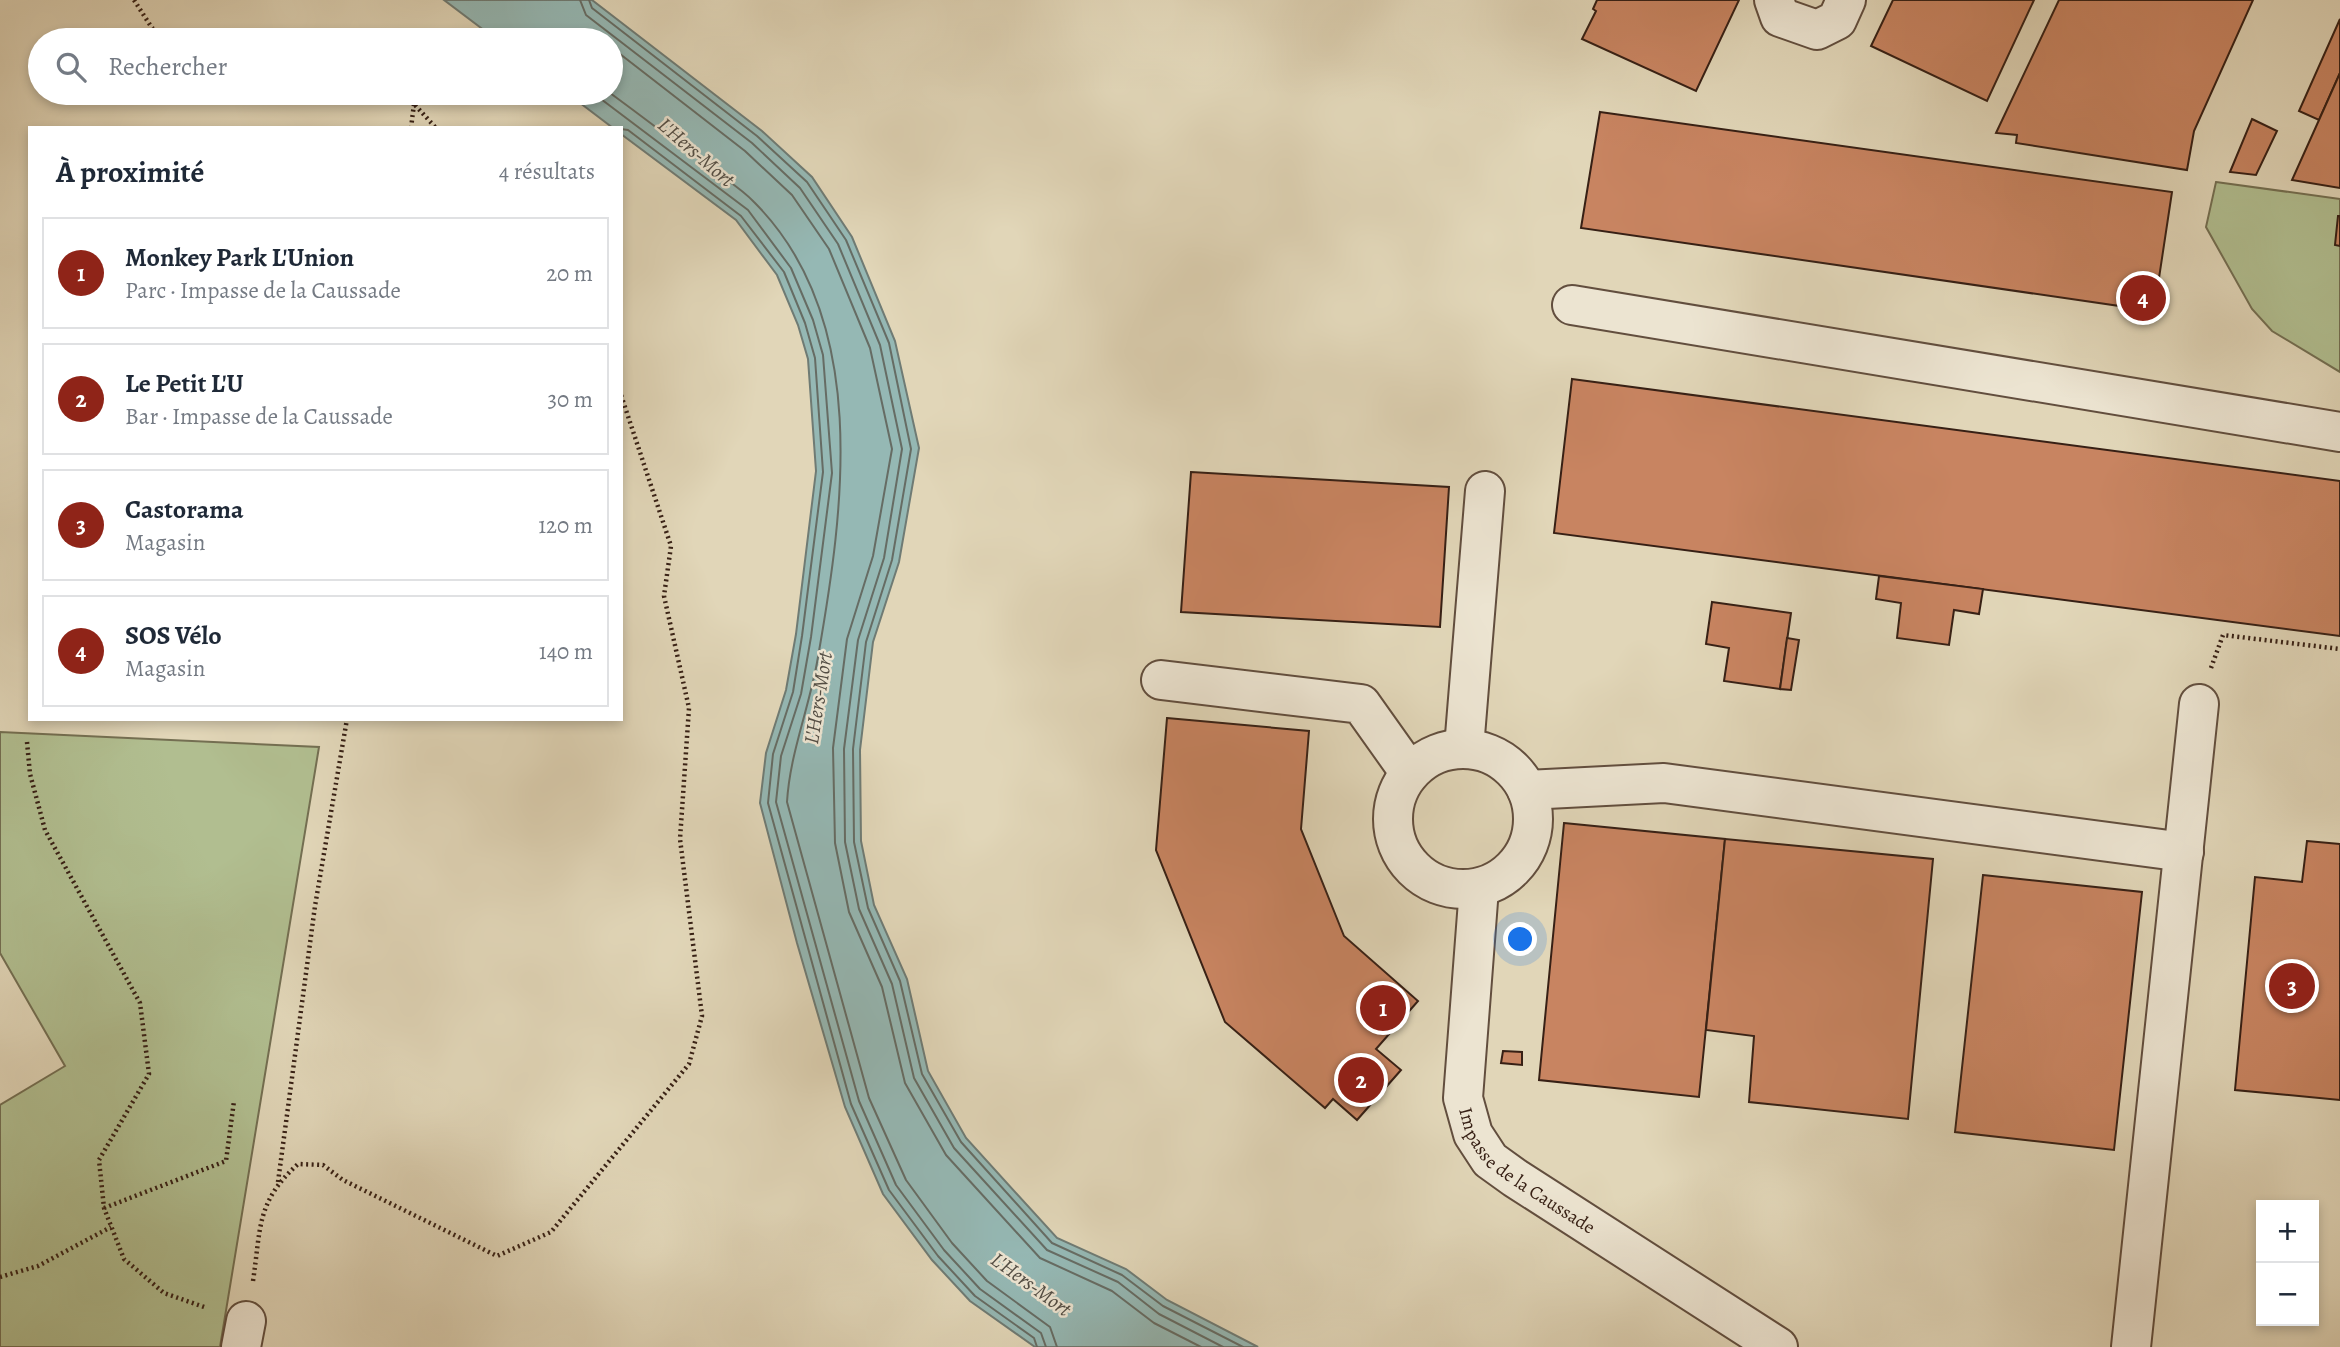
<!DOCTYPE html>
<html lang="fr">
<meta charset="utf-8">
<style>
body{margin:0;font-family:Alegreya,serif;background:#f6f6f7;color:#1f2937}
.controls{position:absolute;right:21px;bottom:21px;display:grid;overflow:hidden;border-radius:0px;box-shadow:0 4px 10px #0003}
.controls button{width:63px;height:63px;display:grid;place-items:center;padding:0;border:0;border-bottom:2px solid #e0e1e3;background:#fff;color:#1f2937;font:35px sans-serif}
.you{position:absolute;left:1521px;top:940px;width:24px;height:24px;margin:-18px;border:5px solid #fff;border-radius:50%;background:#1a73e8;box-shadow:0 0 0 10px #1a73e833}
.badge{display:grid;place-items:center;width:46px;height:46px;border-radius:50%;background:#8f2418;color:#fff;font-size:23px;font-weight:700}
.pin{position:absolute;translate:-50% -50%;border:4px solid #fff;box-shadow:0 2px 7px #0006}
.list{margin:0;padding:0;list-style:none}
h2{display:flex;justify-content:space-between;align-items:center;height:91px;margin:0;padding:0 28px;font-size:30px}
h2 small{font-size:23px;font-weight:400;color:#747a83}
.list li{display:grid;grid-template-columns:46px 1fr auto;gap:21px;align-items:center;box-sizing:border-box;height:112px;margin:0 14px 14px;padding:0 14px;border:2px solid #e0e1e3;border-radius:0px}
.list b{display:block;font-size:26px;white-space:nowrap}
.list p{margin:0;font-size:23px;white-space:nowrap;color:#747a83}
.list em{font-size:23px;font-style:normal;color:#747a83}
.icon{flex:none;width:38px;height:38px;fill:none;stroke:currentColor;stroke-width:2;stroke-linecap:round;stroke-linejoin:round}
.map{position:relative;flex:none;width:2340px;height:1347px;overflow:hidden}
.search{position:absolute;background:#fff;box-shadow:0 4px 10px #0003;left:28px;top:28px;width:595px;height:77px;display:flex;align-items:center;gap:18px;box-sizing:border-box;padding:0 24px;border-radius:38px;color:#747a83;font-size:26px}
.panel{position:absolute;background:#fff;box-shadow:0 4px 10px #0003;left:28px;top:126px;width:595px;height:595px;border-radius:0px}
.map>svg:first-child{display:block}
.green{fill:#b1be90;stroke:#746f52;stroke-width:2}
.water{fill:#95b8b4;stroke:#6f7b74;stroke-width:2}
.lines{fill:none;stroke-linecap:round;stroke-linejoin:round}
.shore{stroke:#666c64;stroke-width:2}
.building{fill:#c88461;stroke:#372015;stroke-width:2}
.minor-casing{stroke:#624e3e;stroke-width:42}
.path{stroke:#372015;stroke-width:4.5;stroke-dasharray:2 3.5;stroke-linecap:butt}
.minor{stroke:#ece4d1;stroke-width:38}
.labels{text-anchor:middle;stroke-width:5;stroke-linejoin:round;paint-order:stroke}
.street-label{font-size:19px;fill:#372015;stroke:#ece4d1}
.water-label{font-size:21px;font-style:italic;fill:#534e45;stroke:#ece4d1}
</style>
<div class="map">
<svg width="2340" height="1347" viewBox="0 0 2340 1347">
<rect width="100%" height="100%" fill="#e1d6b8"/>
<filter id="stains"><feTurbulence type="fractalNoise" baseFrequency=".00286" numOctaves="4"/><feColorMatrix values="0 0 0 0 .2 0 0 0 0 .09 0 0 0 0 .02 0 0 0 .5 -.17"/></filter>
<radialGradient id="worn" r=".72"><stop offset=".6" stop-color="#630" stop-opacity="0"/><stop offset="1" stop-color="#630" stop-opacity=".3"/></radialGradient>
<g class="green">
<path d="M 2216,182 L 2340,199 L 2340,372 L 2272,331 L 2252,309 L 2206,227 Z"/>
<path d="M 0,732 L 319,747 L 220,1347 L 0,1347 L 0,1105 L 65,1066 L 0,953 Z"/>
</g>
<path class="water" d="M 444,0 L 592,0 L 762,131 L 812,177 L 852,237 L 895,341 L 919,448 L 899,562 L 873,642 L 860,750 L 861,841 L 874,905 L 907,979 L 928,1071 L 966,1138 L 1057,1238 L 1126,1269 L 1167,1300 L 1258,1347 L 1035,1347 L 970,1301 L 932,1260 L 883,1194 L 845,1107 L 797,943 L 760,803 L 766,753 L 786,690 L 796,634 L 816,471 L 808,359 L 798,325 L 777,275 L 736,220 L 621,134 L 621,128 L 613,128 L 567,93 L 611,93 L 611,40 L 497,40 Z"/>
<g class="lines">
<g class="shore">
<path d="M 580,0 L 586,15 L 752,143 L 800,188 L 838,244 L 880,345 L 902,449 L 884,558 L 858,640 L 844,749 L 845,842 L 859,909 L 892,984 L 914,1078 L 954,1148 L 1047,1250 L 1118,1282 L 1159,1314 L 1223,1347"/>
<path d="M 589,0 L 592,8 L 757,136 L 807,182 L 846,240 L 889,343 L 911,449 L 892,560 L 866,642 L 853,749 L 854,842 L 868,908 L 900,981 L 922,1074 L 961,1142 L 1052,1243 L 1122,1275 L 1163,1306 L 1243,1347"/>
<path d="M 611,47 L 745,151 L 792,195 L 829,249 L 870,348 L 892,449 L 873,556 L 847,639 L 833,748 L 835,843 L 849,912 L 882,987 L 905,1083 L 946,1155 L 1040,1258 L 1112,1291 L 1154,1323 L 1201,1347"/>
<path d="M 593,93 L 748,210 L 791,268 L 813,320 L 823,355 L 832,473 L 811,637 L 801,694 L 781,756 L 776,802 L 859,1101 L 896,1185 L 944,1250 L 980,1289 L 1041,1333 L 1046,1347"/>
<path d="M 610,93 C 643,117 675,142 708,166 C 723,178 741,188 754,202 C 871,319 844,509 818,657 C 810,706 790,752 787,802 L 869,1098 L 906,1180 L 952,1243 L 987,1281 L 1050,1327 L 1057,1347"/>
<path d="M 621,129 L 628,130 L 741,216 L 784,272 L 805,323 L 815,358 L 823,472 L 802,636 L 793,692 L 773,754 L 768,803 L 851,1104 L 889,1190 L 938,1256 L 975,1296 L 1034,1338 L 1037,1347"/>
</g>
</g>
<g class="building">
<path d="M 1597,0 L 1739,0 L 1696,91 L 1582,39 L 1596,11 L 1593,9 Z"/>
<path d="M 1893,0 L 2034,0 L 1987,101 L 1871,46 Z"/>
<path d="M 2059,0 L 2253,0 L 2194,131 L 2187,170 L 2016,143 L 2017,135 L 1996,133 Z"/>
<path d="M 2340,19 L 2340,73 L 2319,120 L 2299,111 Z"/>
<path d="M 2340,73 L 2340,188 L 2292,180 L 2319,120 Z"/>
<path d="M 1600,112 L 2172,192 L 2154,311 L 1581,228 Z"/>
<path d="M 2252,119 L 2277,131 L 2256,175 L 2230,172 Z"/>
<path d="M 2338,216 L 2340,216 L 2340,246 L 2335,245 Z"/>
<path d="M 1572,379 L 2340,481 L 2340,636 L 1554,533 Z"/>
<path d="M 1191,472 L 1449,487 L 1440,627 L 1181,612 Z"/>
<path d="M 1879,576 L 1983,589 L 1979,614 L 1954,610 L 1949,645 L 1897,638 L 1901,603 L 1876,599 Z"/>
<path d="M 1712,602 L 1791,613 L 1780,689 L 1724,681 L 1729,648 L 1706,644 Z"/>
<path d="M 1787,638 L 1799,640 L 1791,690 L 1780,689 Z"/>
<path d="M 1167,718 L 1309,731 L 1301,829 L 1344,936 L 1418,1001 L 1376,1049 L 1401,1070 L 1357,1120 L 1333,1099 L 1325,1108 L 1225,1022 L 1156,850 Z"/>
<path d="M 1564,823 L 1725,839 L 1699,1097 L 1539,1080 Z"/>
<path d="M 1725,839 L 1933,859 L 1908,1119 L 1749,1102 L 1754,1036 L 1706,1030 Z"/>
<path d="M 2307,841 L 2340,844 L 2340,1100 L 2235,1090 L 2255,877 L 2302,882 Z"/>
<path d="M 1983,875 L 2142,892 L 2114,1150 L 1955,1132 Z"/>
<path d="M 1503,1051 L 1522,1052 L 1522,1065 L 1501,1063 Z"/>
</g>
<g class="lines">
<g class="minor-casing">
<g id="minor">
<path d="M 1774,0 L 1780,17 L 1817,30 L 1837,20 L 1846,0"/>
<path d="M 1572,305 L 2340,432"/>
<path d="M 1161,680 L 1361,704 L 1410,773"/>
<path d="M 1464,748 L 1485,491"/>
<circle cx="1463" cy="819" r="70"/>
<path d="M 1527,790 L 1664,783 L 2184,852"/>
<path id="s1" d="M 1479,888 L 1463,1098 L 1473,1134 L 1490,1160 L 1515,1178 L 1778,1347"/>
<path d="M 241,1347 L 246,1321"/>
<path d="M 2131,1347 L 2199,704"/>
</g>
</g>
<g class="path">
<path d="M 134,0 L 152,28 L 170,40"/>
<path d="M 404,93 L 436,128"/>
<path d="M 411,128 L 414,104"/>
<path d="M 2211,668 L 2223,635 L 2340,649"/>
<path d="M 27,742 L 30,774 L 45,830 L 140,1003 L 149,1074 L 99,1160 L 104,1208 L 124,1259 L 164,1293 L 207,1308"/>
<path d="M 278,1182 L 315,906 L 347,719"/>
<path d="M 104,1208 L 226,1161 L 234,1101"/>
<path d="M 0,1277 L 38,1266 L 111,1227"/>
<path d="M 253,1281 C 261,1228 256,1202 298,1164 L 323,1165 L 343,1180 L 497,1256 L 551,1232 L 689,1064 L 702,1016 L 680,839 L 689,708 L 664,596 L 671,546 L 621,395"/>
</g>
<use href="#minor" class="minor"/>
</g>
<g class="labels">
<g class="street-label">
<text dy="7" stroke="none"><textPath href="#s1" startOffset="312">Impasse de la Caussade</textPath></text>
</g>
<g class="water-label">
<text transform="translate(696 152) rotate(41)" y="7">L'Hers-Mort</text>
<text transform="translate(818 698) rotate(-81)" y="7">L'Hers-Mort</text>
<text transform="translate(1031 1284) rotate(36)" y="7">L'Hers-Mort</text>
</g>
</g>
<rect width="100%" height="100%" filter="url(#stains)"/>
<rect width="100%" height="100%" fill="url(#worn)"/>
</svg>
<div class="controls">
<button>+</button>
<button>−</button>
</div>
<div class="you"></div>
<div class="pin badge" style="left:1383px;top:1008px">1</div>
<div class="pin badge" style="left:1361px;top:1080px">2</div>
<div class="pin badge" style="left:2292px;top:986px">3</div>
<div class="pin badge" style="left:2143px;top:298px">4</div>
<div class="search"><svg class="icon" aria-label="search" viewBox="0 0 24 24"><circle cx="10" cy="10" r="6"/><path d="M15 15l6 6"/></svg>Rechercher</div>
<section class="panel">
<h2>À proximité<small>4 résultats</small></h2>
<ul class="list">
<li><span class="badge">1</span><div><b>Monkey Park L'Union</b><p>Parc · Impasse de la Caussade</p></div><em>20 m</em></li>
<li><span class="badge">2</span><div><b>Le Petit L'U</b><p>Bar · Impasse de la Caussade</p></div><em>30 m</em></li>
<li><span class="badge">3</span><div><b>Castorama</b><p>Magasin</p></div><em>120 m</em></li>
<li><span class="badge">4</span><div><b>SOS Vélo</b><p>Magasin</p></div><em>140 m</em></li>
</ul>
</section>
</div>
